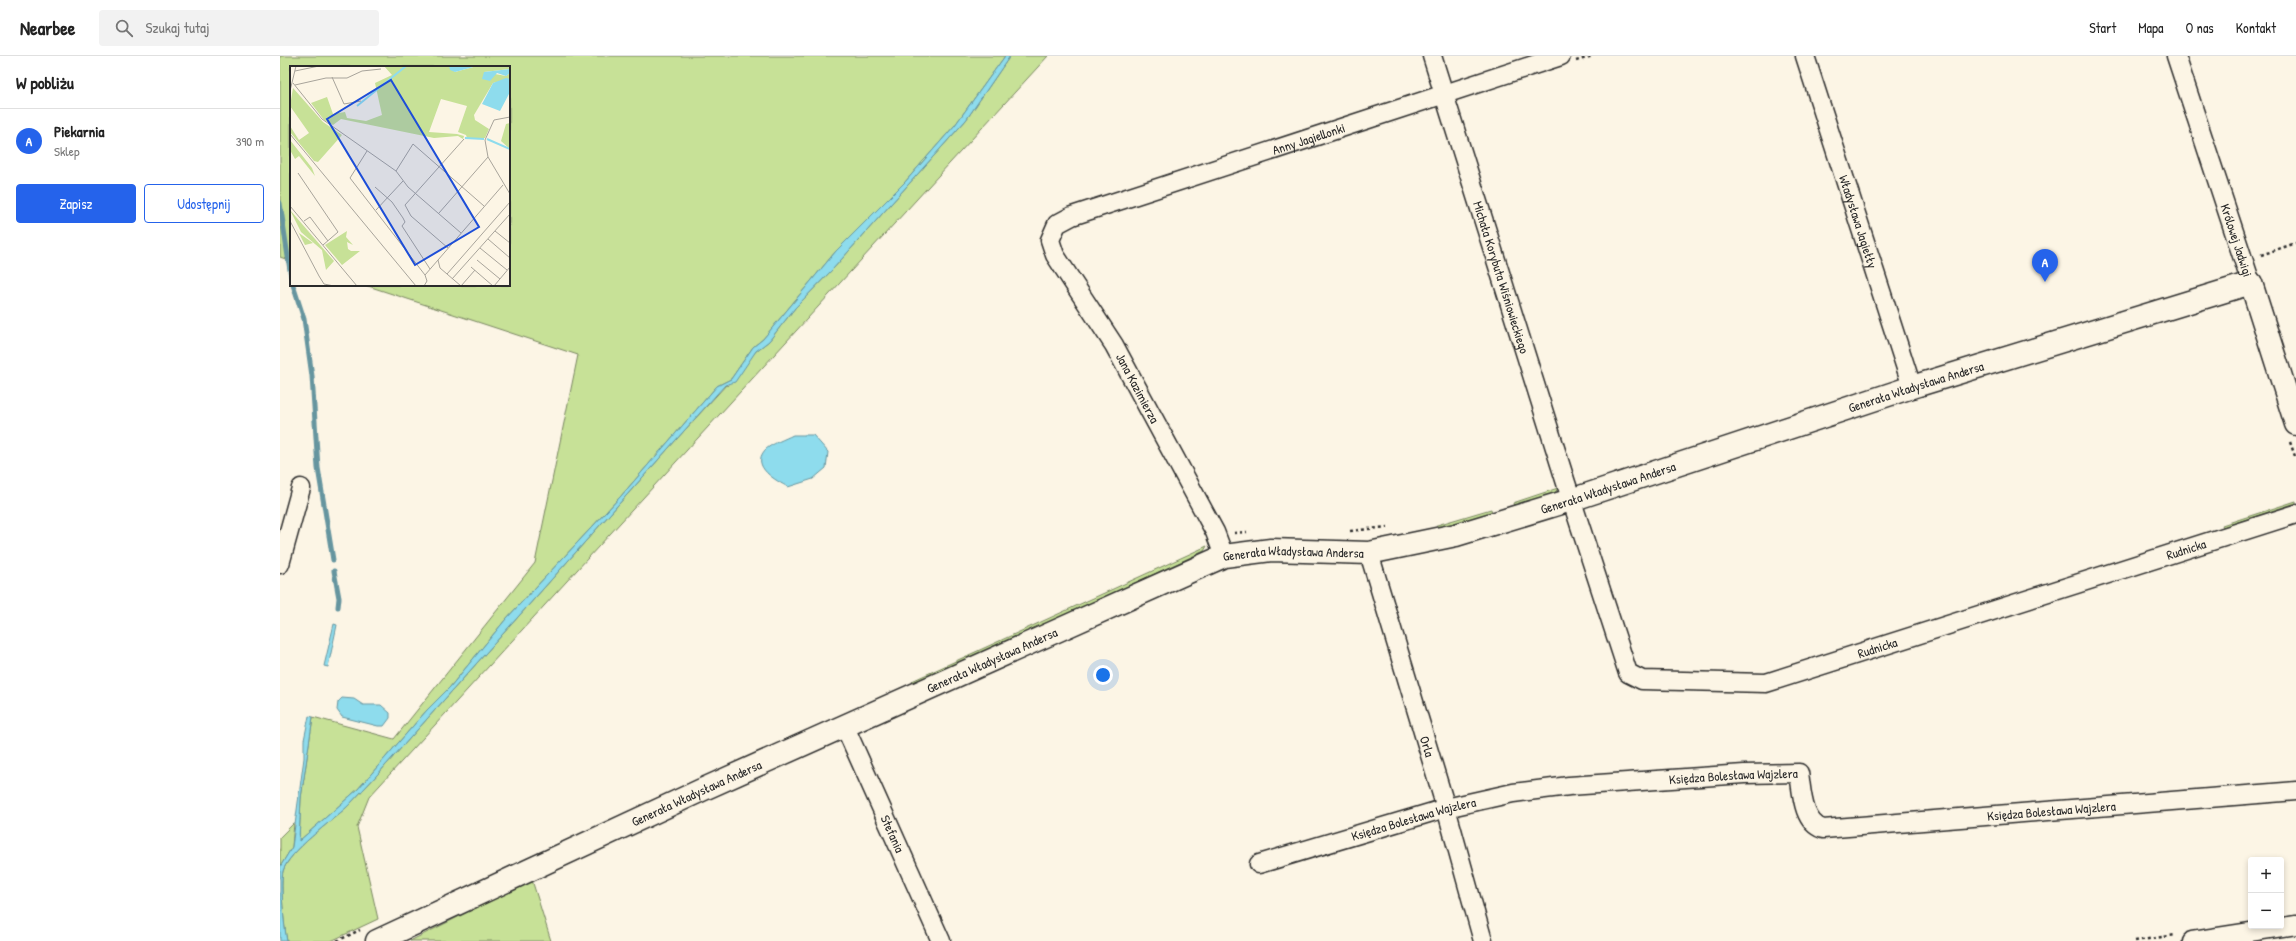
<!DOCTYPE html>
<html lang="pl">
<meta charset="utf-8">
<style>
body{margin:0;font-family:"Patrick Hand",sans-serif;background:#f2f2f2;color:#222}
.controls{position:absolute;right:12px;bottom:12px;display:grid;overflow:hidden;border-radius:4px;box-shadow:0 2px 6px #0003}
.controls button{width:36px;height:36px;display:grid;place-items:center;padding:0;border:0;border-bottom:1px solid #e0e0e0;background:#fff;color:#222;font:20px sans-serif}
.you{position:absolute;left:823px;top:619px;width:14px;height:14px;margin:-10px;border:3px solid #fff;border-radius:50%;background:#1a73e8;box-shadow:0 0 0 6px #1a73e833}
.badge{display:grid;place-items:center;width:26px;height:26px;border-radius:50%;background:#2563eb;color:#fff;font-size:13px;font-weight:700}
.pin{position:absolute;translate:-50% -33px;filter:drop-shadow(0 1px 2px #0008)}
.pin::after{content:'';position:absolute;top:21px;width:14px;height:12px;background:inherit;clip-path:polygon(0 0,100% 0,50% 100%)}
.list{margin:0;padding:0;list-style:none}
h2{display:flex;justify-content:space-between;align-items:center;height:52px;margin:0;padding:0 16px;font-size:17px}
h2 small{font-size:13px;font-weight:400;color:#767676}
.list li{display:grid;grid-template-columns:26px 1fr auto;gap:12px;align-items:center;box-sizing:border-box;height:64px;padding:0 16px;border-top:1px solid #e0e0e0}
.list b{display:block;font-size:15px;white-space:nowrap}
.list p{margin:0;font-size:13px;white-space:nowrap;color:#767676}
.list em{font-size:13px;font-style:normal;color:#767676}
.actions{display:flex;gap:8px;padding:12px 16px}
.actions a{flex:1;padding:9px 0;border:1px solid #2563eb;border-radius:4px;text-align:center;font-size:14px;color:#2563eb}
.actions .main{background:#2563eb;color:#fff}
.icon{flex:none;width:22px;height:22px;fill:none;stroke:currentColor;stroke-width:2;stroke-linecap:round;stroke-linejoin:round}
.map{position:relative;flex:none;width:2016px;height:885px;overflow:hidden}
header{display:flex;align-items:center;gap:24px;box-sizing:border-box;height:56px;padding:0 20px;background:#fff;border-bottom:1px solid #e0e0e0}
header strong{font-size:19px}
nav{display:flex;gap:22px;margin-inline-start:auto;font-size:14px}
.search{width:280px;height:36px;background:#f2f2f2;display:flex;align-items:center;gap:10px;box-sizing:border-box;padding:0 14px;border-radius:4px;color:#767676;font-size:15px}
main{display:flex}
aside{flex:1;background:#fff}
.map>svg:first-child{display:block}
.green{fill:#c7e197;stroke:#798661}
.water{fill:#8edced;stroke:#66959f}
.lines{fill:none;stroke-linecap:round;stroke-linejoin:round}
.stream{stroke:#66959f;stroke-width:5}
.minor-casing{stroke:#2b2b2b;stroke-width:21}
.tertiary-casing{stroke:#2b2b2b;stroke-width:25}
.path{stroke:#2b2b2b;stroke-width:2.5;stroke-dasharray:3 3;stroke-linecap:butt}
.minor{stroke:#fcf5e5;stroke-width:18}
.tertiary{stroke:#fcf5e5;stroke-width:22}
.labels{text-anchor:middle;stroke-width:4;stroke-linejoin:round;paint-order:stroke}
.street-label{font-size:13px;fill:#2b2b2b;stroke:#fcf5e5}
.inset-river{fill:none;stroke:#8edced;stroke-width:2}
.inset-road{fill:none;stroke:#a8a49b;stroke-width:1}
.view{fill:#1d4ed8;fill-opacity:0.15;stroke:#1d4ed8;stroke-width:2}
.inset-edge{fill:none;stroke:#2b2b2b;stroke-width:2}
</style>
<header>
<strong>Nearbee</strong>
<div class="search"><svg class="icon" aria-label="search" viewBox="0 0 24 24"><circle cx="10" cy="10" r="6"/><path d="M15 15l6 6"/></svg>Szukaj tutaj</div>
<nav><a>Start</a><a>Mapa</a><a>O nas</a><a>Kontakt</a></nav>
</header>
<main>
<aside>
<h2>W pobliżu<small></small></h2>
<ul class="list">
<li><span class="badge">A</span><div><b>Piekarnia</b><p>Sklep</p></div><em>390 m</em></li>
</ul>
<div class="actions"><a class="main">Zapisz</a><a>Udostępnij</a></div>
</aside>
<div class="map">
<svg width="2016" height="885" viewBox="0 0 2016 885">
<rect width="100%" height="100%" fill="#fcf5e5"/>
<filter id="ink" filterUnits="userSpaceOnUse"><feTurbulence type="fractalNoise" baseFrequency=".025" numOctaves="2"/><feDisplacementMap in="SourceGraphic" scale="8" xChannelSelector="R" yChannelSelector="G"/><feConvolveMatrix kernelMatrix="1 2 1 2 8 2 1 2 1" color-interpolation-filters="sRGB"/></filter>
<g filter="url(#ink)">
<g class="green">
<path d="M 0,0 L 725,0 L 675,69 L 625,126 L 556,195 L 483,283 L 473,291 L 451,323 L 437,330 L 341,440 L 226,563 L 170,631 L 147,654 L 78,733 L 19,785 L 21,742 L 33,661 L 114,683 L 255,507 L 298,299 L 85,229 L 229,229 L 229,11 L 11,11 L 11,205 L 0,201 Z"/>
<path d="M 730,0 L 768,0 L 89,741 L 77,771 L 98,863 L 51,885 L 7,885 C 4,871 0,828 3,815 C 9,795 52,765 68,750 C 78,740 87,729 97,719 L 404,375 L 446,329 L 448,330 L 476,295 L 489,285 L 515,252 L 552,214 L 686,64 Z"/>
<path d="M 1278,432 L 1275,437 L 1234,450 L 1233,447 Z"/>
<path d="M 2016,445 L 2016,447 L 1943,471 L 1942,469 Z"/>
<path d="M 1211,453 L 1212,457 L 1158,473 L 1157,469 Z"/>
<path d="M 927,490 L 924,495 L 635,629 L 632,625 Z"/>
<path d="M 14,767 L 12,791 L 0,811 L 0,781 Z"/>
<path d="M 252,824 L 271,885 L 130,885 Z"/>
</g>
<g class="water">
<path d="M 725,0 L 730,0 L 686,64 L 552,214 L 515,252 L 489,285 L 476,295 L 455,326 L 445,329 L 97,719 C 87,729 78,740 68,750 C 52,765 9,795 3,815 C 0,828 4,870 7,885 L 0,885 L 0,811 L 12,791 L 24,702 L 24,684 L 29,660 L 33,661 L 21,742 L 19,785 L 78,733 L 147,654 L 170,631 L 226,563 L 341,440 L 437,330 L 451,323 L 473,291 L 483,283 L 556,195 L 625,126 L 675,69 Z"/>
<path d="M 513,379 L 533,379 L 548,396 L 546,412 L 533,423 L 508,431 C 497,425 470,411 485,394 C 491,388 505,383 513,379 Z"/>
<path d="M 54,568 L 57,569 L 48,611 L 44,610 Z"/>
<path d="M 62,642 L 74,643 L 83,649 L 101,649 L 110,657 L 110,662 L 104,670 L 98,670 L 62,661 L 57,654 L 58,646 Z"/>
</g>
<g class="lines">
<g class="stream">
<path d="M 0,147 L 11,221"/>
<path d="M 13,229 L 24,263 L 32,320 L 38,412 L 53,504"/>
<path d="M 54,515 L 59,542 L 58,551"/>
</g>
<g class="minor-casing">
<g id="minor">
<path id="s1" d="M 1152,0 L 1286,427 L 1348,617 L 1362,624 L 1486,627 L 2016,458"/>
<path id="s2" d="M 1525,0 L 1632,331"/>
<path id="s3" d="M 1896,0 L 1971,227"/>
<path id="s4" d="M 1089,497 L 1166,752 L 1203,885"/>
<path id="s5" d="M 944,500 L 935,476 L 834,289 L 775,199 L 770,184 L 777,168 L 792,160 L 1281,0"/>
<path d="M 0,508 L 21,432"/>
<path id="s6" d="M 565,671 L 661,885"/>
<path id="s7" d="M 979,808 L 1166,752 L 1233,737 L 1289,730 L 1464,718 L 1519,717 C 1522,735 1522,766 1543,773 L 2016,735"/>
<path d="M 1912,885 L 2016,869"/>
</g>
</g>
<g class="tertiary-casing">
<g id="tertiary">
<path id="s8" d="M 97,885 L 426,732 L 944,500 L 991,494 L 1089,497 L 1176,479 L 1291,444 L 1632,331 L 1971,227 L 2016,368"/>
</g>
</g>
<g class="path">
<path d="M 1296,5 L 1313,0"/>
<path d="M 1981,199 L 2016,187"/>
<path d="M 2010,386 L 2016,403"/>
<path d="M 1070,475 L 1108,471"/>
<path d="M 954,477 L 967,476"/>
<path d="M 57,885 L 80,874"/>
<path d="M 1855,885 L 1896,879"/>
</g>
<use href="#minor" class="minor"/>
<use href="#tertiary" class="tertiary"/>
</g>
</g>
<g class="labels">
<g class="street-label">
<text dy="5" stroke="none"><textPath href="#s5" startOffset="645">Anny Jagiellonki</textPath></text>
<text dy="5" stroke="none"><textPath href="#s2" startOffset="174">Władysława Jagiełły</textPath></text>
<text dy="5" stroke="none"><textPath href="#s3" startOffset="194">Królowej Jadwigi</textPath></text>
<text dy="5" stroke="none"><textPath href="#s1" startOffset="232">Michała Korybuta Wiśniowieckiego</textPath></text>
<text dy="5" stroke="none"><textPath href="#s8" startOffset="1648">Generała Władysława Andersa</textPath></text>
<text transform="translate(858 332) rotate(62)" y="5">Jana Kazimierza</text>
<text dy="5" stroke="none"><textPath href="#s8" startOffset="1324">Generała Władysława Andersa</textPath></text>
<text dy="5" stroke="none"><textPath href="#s1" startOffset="1228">Rudnicka</textPath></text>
<text dy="5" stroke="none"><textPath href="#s8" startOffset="1000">Generała Władysława Andersa</textPath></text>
<text dy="5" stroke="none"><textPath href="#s1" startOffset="904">Rudnicka</textPath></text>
<text dy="5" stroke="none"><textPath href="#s8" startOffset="676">Generała Władysława Andersa</textPath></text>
<text dy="5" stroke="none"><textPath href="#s4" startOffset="202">Orla</textPath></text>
<text dy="5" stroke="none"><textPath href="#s7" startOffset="485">Księdza Bolesława Wajzlera</textPath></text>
<text dy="5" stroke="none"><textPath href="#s8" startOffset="352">Generała Władysława Andersa</textPath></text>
<text dy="5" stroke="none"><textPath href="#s7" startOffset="844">Księdza Bolesława Wajzlera</textPath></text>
<text dy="5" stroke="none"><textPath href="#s7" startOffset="161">Księdza Bolesława Wajzlera</textPath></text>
<text dy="5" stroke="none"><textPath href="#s6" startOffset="117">Stefania</textPath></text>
</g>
</g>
<g transform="translate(10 10)">
<rect width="220" height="220" fill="#fcf5e5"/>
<path d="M 94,0 L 159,0 L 165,6 L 187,0 L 220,0 L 220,3 L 194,6 L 216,10 L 220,7 L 220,13 L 203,17 L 184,49 L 185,54 L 199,63 L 195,72 L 177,72 L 176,69 L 168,66 L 177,40 L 151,33 L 139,66 L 167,68 L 174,70 L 173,73 L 168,70 L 144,72 L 51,53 L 43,59 L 34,54 L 21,37 L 37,31 L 43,48 L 55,46 L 57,52 L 76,55 L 92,49 L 85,17 L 102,9 ZM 3,22 L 33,56 L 24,63 L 33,56 L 52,69 L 28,96 L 24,95 L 0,66 L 0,60 L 9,74 L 19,67 L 0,40 ZM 220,57 L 220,83 L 211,75 L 216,58 ZM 0,74 L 22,102 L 25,110 L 9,90 L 5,93 L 0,84 ZM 0,144 L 44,195 L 36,204 L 32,184 L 11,166 ZM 0,150 L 9,167 L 23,177 L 15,179 ZM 57,165 L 56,171 L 63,179 L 57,176 L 58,183 L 61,185 L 70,185 L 52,199 L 35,179 Z" fill="#c7e197"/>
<path d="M 159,0 L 187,0 L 165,6 L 160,4 ZM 220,3 L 220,7 L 216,10 L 207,7 L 200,15 L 192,13 L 194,6 ZM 216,12 L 220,13 L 220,26 L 210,45 L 192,38 L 203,17 Z" fill="#8edced"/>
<path class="inset-river" d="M 67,40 L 116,0M 175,72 L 194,73M 197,73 L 220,83"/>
<path class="inset-road" d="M 5,5 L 29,0M 42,11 L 54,38 L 71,35M 3,17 L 32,53 L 106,105 L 118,121 L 171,167M 5,19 L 36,12 L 57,12 L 72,5 L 91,3M 0,25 L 6,0M 220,51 L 204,54 L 195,74 L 198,91 L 220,128M 0,68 L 126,220M 77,85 L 60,112 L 135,209M 106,105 L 123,78 L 194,140M 8,107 L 48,166 L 33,179M 85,121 L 102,136 L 113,152 L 115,156 L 112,160 L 140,203M 0,140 L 67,220M 86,144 L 113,115M 149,147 L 198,91M 0,155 L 29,210 L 34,218 L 44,220M 14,155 L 20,151 L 38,175M 205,165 L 220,177M 198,173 L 220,192M 158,182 L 121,150 L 115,139 L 174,73M 190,182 L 217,204M 148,194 L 150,202 L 171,220M 187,194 L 210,213M 181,201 L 203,220M 157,208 L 220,136M 162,213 L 220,148M 134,220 L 137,215 L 135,209 L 213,119M 171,220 L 185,204M 204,220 L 220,201"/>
<path class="view" d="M 101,14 L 189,161 L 125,199 L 37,53 Z"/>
<rect width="220" height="220" class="inset-edge"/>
</g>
</svg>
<div class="controls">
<button>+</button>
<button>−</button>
</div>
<div class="you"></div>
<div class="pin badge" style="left:1765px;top:226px">A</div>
</div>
</main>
